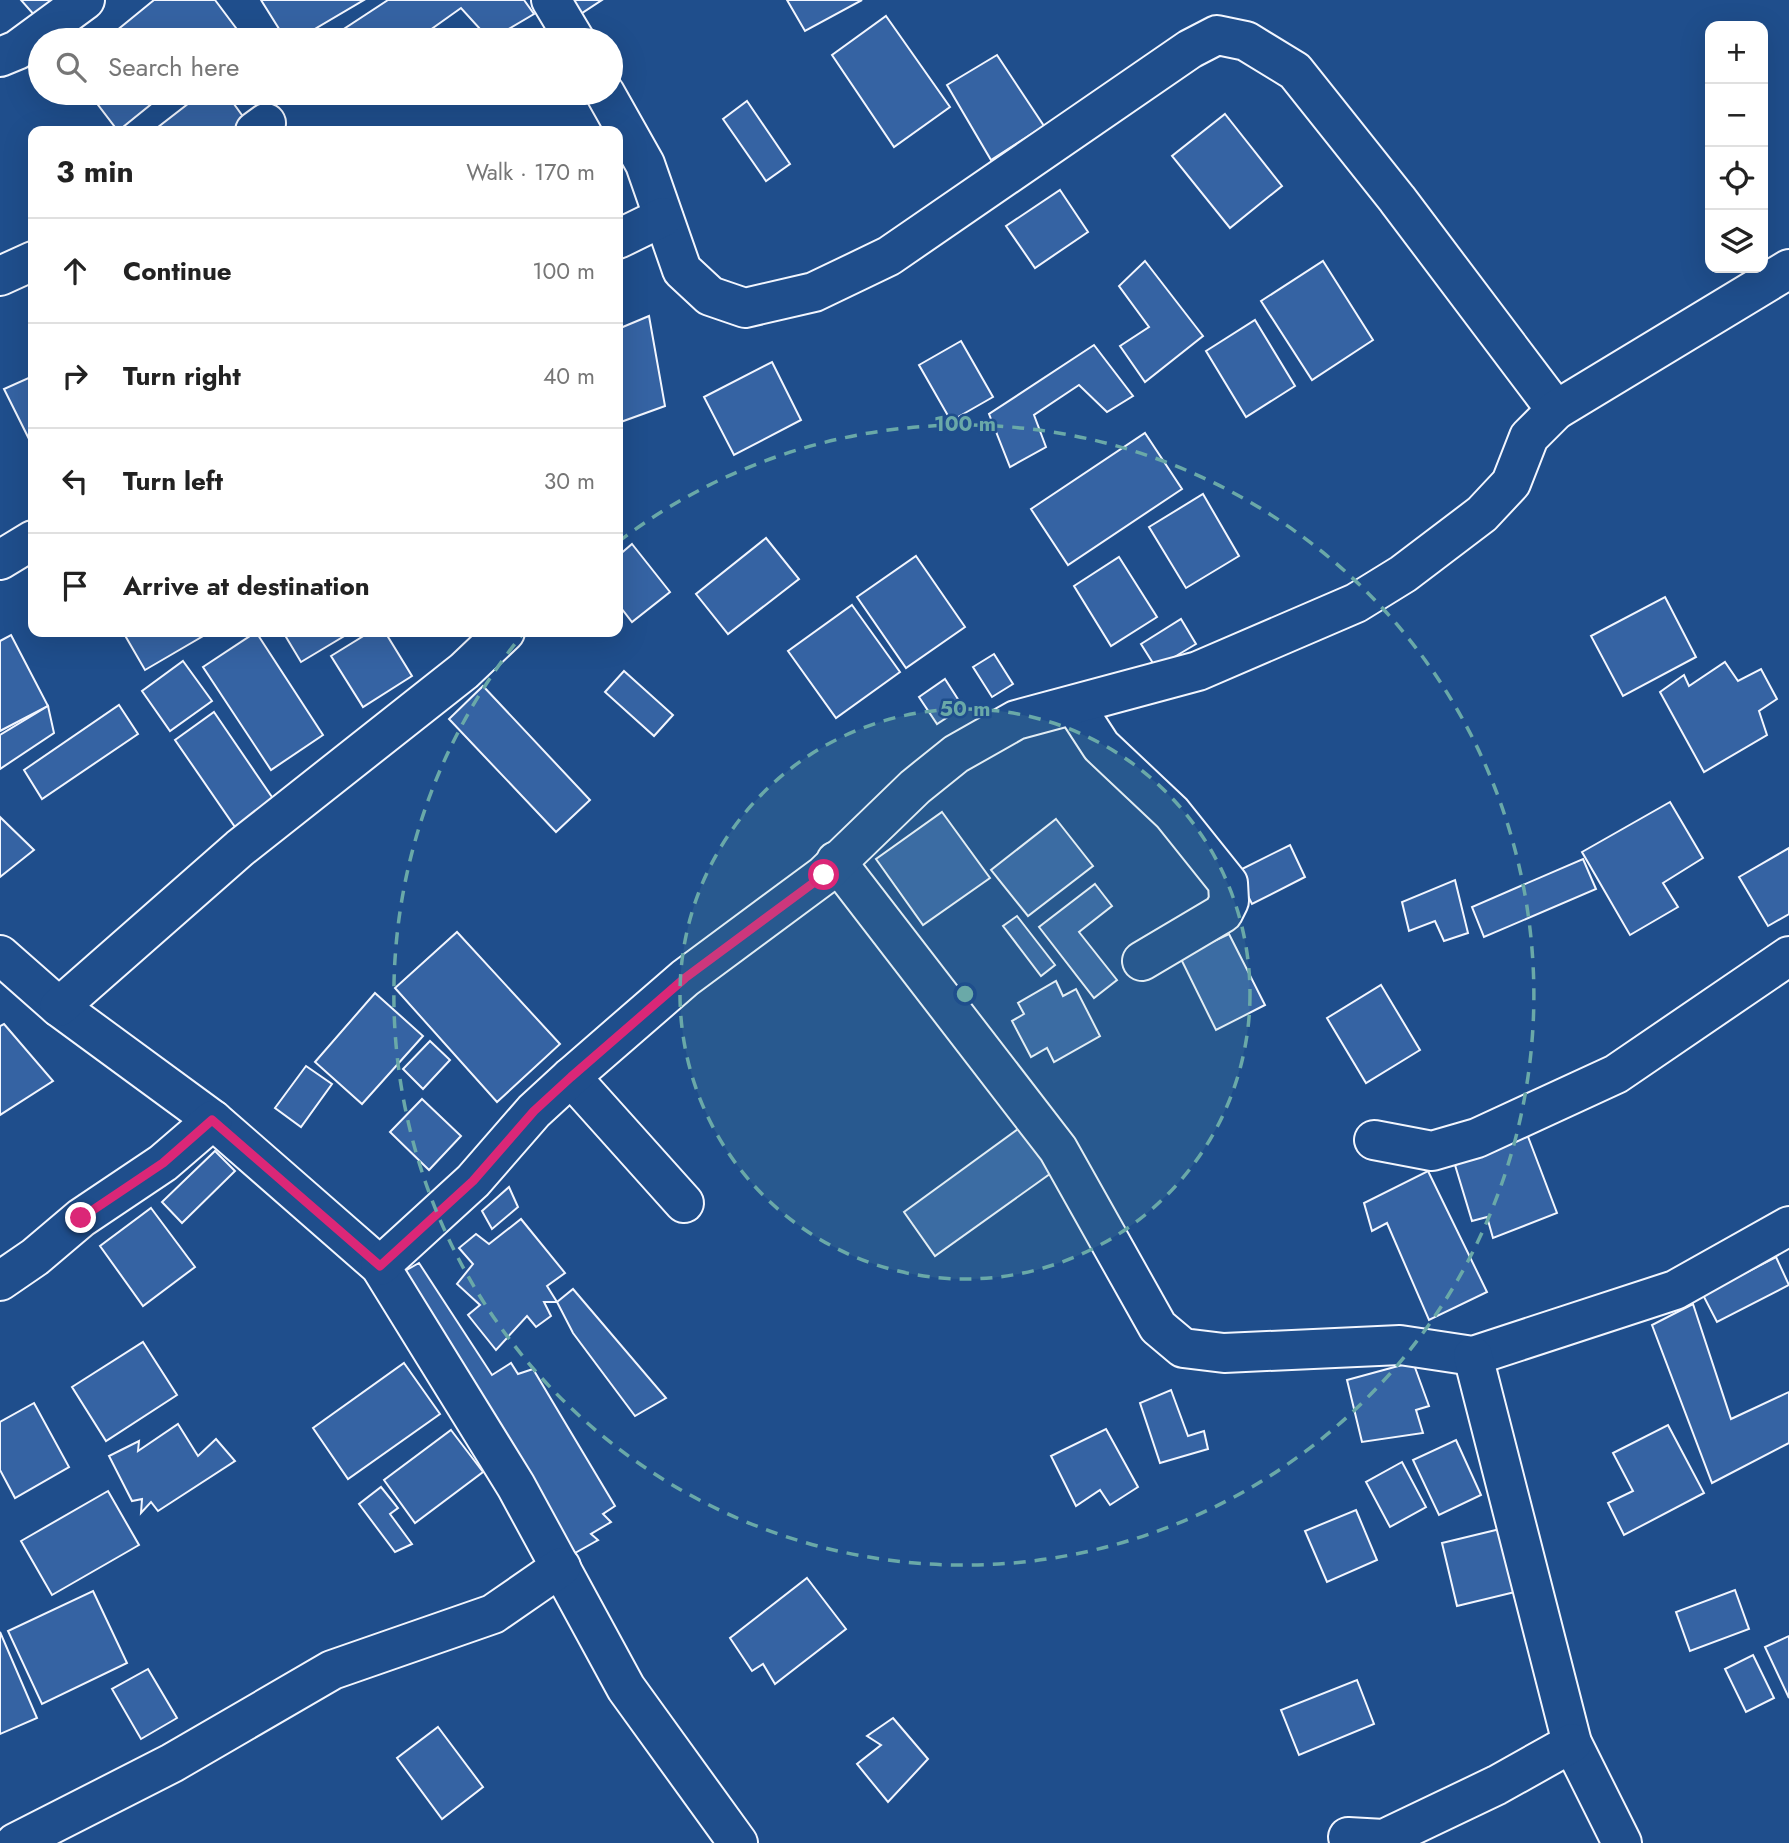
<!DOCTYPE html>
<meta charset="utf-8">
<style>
body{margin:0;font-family:Jost,sans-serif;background:#f2f2f2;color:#222}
.controls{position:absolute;right:21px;top:21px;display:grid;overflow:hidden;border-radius:14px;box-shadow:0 7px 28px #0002}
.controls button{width:63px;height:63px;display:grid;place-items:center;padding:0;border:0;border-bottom:2px solid #e0e0e0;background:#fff;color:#222;font:35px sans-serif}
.stop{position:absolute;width:21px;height:21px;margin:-16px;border:5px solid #db2777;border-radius:50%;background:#fff}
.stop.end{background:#db2777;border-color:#fff;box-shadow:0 2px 7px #0008}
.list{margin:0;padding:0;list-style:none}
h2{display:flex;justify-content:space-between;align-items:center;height:91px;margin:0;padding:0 28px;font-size:30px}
h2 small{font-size:23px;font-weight:400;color:#767676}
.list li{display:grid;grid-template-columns:46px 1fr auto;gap:21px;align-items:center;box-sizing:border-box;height:105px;padding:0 28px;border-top:2px solid #e0e0e0}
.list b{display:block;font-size:26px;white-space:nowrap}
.list em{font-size:23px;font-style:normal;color:#767676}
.icon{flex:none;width:38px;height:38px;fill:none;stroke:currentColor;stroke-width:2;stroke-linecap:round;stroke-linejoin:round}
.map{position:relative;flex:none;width:1789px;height:1843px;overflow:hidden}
.search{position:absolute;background:#fff;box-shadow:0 7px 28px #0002;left:28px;top:28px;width:595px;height:77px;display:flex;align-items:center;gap:18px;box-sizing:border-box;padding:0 24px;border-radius:38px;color:#767676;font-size:26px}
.panel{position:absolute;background:#fff;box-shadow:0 7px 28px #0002;left:28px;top:126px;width:595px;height:511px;border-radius:14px}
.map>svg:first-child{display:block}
.building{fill:#3563a3;stroke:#f2f6ff;stroke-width:2}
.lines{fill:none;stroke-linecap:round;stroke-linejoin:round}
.minor-casing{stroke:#f2f6ff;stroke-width:42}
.minor{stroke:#1f4e8c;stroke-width:38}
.route{stroke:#db2777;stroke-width:9}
.ring{fill:none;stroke:#6aa9a8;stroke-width:3.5;stroke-dasharray:12 9}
.centre{fill:#6aa9a8;stroke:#1f4e8c;stroke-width:3.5}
.ring-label{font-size:21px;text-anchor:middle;font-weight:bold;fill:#6aa9a8;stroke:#1f4e8c;stroke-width:5;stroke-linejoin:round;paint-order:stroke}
</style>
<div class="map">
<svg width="1789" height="1843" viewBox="0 0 1789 1843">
<rect width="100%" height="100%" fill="#1f4e8c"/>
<g class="building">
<path d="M 21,0 L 70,0 L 43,25 Z"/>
<path d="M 154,0 L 215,0 L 239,32 L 229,40 L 105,40 Z"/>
<path d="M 261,0 L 364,0 L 296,40 L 286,40 Z"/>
<path d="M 388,0 L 524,0 L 534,14 L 490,40 L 461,8 L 416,40 L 327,40 Z"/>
<path d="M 570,0 L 602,0 L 579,15 Z"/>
<path d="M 787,0 L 862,0 L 805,31 Z"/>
<path d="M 886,16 L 950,107 L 894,147 L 832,55 Z"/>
<path d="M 997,55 L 1044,126 L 991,160 L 947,85 Z"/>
<path d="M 89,93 L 165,93 L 118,131 Z"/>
<path d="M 202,93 L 226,93 L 252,129 L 153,131 Z"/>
<path d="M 747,101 L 790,164 L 766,181 L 723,119 Z"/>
<path d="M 1225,114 L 1282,186 L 1230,228 L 1172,156 Z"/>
<path d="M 1060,190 L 1088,232 L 1035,268 L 1006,226 Z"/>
<path d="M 1145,261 L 1203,336 L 1145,382 L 1120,346 L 1149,327 L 1119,286 Z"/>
<path d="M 1323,261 L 1373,340 L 1312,380 L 1261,301 Z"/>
<path d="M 649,316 L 665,406 L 618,423 L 618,329 Z"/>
<path d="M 1255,320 L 1295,386 L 1246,417 L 1206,351 Z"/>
<path d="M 961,341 L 993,397 L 951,421 L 919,365 Z"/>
<path d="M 1094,345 L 1133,396 L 1107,412 L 1079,385 L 1034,415 L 1046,447 L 1010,467 L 989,414 Z"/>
<path d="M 772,362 L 801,420 L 734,455 L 704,397 Z"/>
<path d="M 33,376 L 33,447 L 4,389 Z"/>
<path d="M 1145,433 L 1182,489 L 1068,565 L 1031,509 Z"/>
<path d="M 1203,494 L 1239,556 L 1186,588 L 1149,527 Z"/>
<path d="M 766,538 L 799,579 L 728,634 L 696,594 Z"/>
<path d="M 632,544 L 670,592 L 632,622 L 618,604 L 618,556 Z"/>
<path d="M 916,556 L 965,627 L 906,668 L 857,597 Z"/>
<path d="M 1119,557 L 1157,617 L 1111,646 L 1074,586 Z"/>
<path d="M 1665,597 L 1696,657 L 1623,696 L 1591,636 Z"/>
<path d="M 852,605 L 900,672 L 836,718 L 788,651 Z"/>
<path d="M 1181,619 L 1196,644 L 1156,668 L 1141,644 Z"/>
<path d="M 123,632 L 210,632 L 145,670 Z"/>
<path d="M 256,632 L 323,735 L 271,770 L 203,667 Z"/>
<path d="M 283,632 L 351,632 L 301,662 Z"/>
<path d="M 370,632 L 385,632 L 412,676 L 363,707 L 331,656 Z"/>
<path d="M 11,635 L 48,706 L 0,731 L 0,641 Z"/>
<path d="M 994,654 L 1013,684 L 992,697 L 973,667 Z"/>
<path d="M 183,661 L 212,701 L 170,731 L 142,691 Z"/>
<path d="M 1725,662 L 1738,681 L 1761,669 L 1777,699 L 1759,711 L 1767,735 L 1704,772 L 1660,692 L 1684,675 L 1689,686 Z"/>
<path d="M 624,671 L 673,715 L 654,736 L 605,692 Z"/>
<path d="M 945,679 L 963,707 L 937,724 L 919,697 Z"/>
<path d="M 483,686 L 590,800 L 556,832 L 449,719 Z"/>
<path d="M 119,705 L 138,734 L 42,799 L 24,770 Z"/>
<path d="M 48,706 L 54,733 L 0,769 L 0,735 Z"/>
<path d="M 214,712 L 274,800 L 235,827 L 175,740 Z"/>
<path d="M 1670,802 L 1703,858 L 1663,883 L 1678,907 L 1630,935 L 1582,852 Z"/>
<path d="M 942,812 L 990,878 L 923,925 L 876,859 Z"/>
<path d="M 0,817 L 34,850 L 0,877 Z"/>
<path d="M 1056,819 L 1093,866 L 1028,916 L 991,870 Z"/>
<path d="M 1290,845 L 1305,877 L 1252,904 L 1236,872 Z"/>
<path d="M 1789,848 L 1789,914 L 1768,926 L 1739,877 Z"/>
<path d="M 1583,859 L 1596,889 L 1484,937 L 1472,907 Z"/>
<path d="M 1455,880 L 1468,933 L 1444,941 L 1435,921 L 1409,931 L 1402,902 Z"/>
<path d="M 1095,884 L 1112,906 L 1079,932 L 1117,980 L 1094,998 L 1039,927 Z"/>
<path d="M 1017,916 L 1055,965 L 1041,976 L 1003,926 Z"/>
<path d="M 457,932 L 560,1044 L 497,1102 L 395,988 Z"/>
<path d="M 1229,934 L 1265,1005 L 1216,1030 L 1180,957 Z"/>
<path d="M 1056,981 L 1063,996 L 1076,989 L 1100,1036 L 1054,1062 L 1047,1048 L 1031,1057 L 1012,1021 L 1024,1014 L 1018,1003 Z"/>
<path d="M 1381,985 L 1420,1050 L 1366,1083 L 1327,1018 Z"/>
<path d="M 375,993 L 423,1036 L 362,1104 L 315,1062 Z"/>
<path d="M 4,1024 L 53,1081 L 0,1115 L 0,1026 Z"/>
<path d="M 430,1041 L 450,1060 L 423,1089 L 403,1069 Z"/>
<path d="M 306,1066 L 332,1084 L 301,1127 L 275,1108 Z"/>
<path d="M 422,1099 L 461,1136 L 429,1170 L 390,1132 Z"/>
<path d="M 1022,1126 L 1054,1171 L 935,1256 L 904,1212 Z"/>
<path d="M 1527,1134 L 1557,1213 L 1493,1238 L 1487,1217 L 1472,1221 L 1455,1165 Z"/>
<path d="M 215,1151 L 235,1171 L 182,1223 L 162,1202 Z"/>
<path d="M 1428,1171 L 1487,1292 L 1429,1320 L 1387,1223 L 1372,1231 L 1364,1203 Z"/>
<path d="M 509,1187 L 518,1207 L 492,1229 L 482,1211 Z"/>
<path d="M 151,1208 L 195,1267 L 143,1306 L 100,1246 Z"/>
<path d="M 521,1219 L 565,1273 L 547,1286 L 557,1302 L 544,1302 L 551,1316 L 536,1327 L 527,1316 L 496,1350 L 468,1315 L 480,1305 L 457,1284 L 473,1264 L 459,1248 L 476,1234 L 489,1244 Z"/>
<path d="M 1776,1257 L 1789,1285 L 1717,1322 L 1703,1295 Z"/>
<path d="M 419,1263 L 492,1375 L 511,1363 L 518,1374 L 533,1369 L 615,1506 L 603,1514 L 611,1522 L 591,1534 L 598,1540 L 575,1553 L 394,1277 Z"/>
<path d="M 573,1289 L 666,1398 L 635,1416 L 573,1333 L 557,1302 Z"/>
<path d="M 1693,1304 L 1731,1419 L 1789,1392 L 1789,1443 L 1712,1483 L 1652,1325 Z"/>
<path d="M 143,1342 L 177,1395 L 106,1441 L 72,1387 Z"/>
<path d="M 1413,1362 L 1429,1406 L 1416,1410 L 1423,1433 L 1362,1442 L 1347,1380 Z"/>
<path d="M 404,1363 L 440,1414 L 348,1479 L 313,1428 Z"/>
<path d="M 1171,1390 L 1188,1436 L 1204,1431 L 1208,1449 L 1160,1463 L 1140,1403 Z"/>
<path d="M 34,1403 L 69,1467 L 15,1498 L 0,1470 L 0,1422 Z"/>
<path d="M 178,1424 L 198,1456 L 216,1439 L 235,1461 L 158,1511 L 151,1502 L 141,1513 L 142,1499 L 132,1501 L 109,1456 L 139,1441 L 138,1451 Z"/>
<path d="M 1668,1425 L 1704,1493 L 1624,1535 L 1608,1503 L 1633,1491 L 1613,1453 Z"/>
<path d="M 1106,1429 L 1138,1487 L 1110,1505 L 1100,1490 L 1076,1506 L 1051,1456 Z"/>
<path d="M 451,1430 L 483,1472 L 415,1523 L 384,1480 Z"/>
<path d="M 1456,1440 L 1481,1495 L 1439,1515 L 1413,1460 Z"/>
<path d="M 1402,1462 L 1426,1507 L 1390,1527 L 1366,1482 Z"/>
<path d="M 381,1487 L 398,1508 L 390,1514 L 412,1544 L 395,1552 L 359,1504 Z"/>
<path d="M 108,1491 L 139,1545 L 52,1595 L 21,1541 Z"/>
<path d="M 1356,1510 L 1377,1560 L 1327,1582 L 1305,1531 Z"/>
<path d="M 1500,1529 L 1515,1592 L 1457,1606 L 1442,1543 Z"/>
<path d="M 807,1578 L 846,1629 L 775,1684 L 763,1664 L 752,1671 L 730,1638 Z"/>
<path d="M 1735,1590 L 1749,1629 L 1690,1651 L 1676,1612 Z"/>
<path d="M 93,1591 L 127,1663 L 42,1704 L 8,1631 Z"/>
<path d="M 0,1632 L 37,1718 L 0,1734 Z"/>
<path d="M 1789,1636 L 1789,1698 L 1765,1647 Z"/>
<path d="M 1753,1655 L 1774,1698 L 1746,1712 L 1725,1669 Z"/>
<path d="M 148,1669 L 177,1718 L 141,1739 L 112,1689 Z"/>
<path d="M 1357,1680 L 1374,1724 L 1299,1755 L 1281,1710 Z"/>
<path d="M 893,1718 L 928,1759 L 888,1802 L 857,1764 L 881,1745 L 867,1736 Z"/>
<path d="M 438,1727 L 483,1787 L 442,1819 L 397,1758 Z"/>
</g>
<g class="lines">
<g class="minor-casing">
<g id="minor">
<path d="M 551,0 L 575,40"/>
<path d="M 0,57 L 17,50 L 85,0"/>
<path d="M 605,93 L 645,164 L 682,270 L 710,296 L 745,308 L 814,292 L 889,256 L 1190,49 L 1217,35 L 1246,41 L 1295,71 L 1397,199 L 1556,410"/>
<path d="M 255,131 L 266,123"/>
<path d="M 618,239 L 663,217"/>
<path d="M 0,276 L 33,261"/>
<path d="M 0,560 L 33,540"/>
<path d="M 1075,706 L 1101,746 L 1172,813 L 1228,883 L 1229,901 L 1223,913 L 1142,961"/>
<path d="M 836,861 L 1058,1149 L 1158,1327 L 1183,1348 L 1224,1353 L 1400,1345 L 1473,1356 L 1675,1290 L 1789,1226"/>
<path d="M 0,955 L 59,1007 L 213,1120 L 380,1266 L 516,1486 L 626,1688 L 738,1843"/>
<path d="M 59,1007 L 240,848 L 464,671 L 505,632"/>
<path d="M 571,1077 L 684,1203"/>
<path d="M 1374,1140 L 1432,1151 L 1477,1138 L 1616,1074 L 1789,956"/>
<path d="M 380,1266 L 473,1181 L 534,1111 L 571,1077 L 685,978 L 824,875 L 915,787 L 956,754 L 1016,720 L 1198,671 L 1356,603 L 1403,574 L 1482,514 L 1511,483 L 1529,437 L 1556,410 L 1789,269"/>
<path d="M 0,1281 L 35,1257 L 81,1218 L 163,1163 L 213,1120"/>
<path d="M 1473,1356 L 1572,1743 L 1622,1843"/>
<path d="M 1348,1837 L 1384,1839 L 1497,1785 L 1572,1743"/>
<path d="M 15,1843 L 172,1763 L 332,1670 L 493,1614 L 561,1567"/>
</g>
</g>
<use href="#minor" class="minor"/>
</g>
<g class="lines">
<path class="route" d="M 81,1218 L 163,1163 L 212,1120 L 380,1266 L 473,1181 L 534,1111 L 571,1077 L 685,978 L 824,875"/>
</g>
<circle cx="965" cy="994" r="285" fill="#6aa9a8" fill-opacity=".12"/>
<g class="ring">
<circle cx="965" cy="994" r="285"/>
<path d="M618 542A570 570 0 1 1 522 635"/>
</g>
<circle cx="965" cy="994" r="10" class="centre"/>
<g class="ring-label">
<text x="965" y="431">100 m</text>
<text x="965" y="716">50 m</text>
</g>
</svg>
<div class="controls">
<button>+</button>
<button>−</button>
<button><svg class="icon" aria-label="locate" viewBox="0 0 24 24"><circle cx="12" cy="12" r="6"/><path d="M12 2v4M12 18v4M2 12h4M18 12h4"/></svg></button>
<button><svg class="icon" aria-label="layers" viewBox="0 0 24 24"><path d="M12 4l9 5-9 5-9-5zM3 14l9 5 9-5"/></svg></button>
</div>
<div class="stop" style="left:824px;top:875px"></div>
<div class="stop end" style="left:81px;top:1218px"></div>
<div class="search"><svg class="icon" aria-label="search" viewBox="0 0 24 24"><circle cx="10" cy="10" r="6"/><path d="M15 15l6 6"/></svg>Search here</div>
<section class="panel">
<h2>3 min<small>Walk · 170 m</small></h2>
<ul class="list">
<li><svg class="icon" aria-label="ahead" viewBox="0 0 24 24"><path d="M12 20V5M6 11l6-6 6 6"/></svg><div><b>Continue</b></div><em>100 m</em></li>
<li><svg class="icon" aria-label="right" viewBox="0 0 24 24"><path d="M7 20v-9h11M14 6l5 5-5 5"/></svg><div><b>Turn right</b></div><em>40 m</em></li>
<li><svg class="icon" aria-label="left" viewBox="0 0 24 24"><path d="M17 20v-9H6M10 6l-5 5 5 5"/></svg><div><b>Turn left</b></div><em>30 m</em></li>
<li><svg class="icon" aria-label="arrive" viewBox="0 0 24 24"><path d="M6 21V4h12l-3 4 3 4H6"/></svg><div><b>Arrive at destination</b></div></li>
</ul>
</section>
</div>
